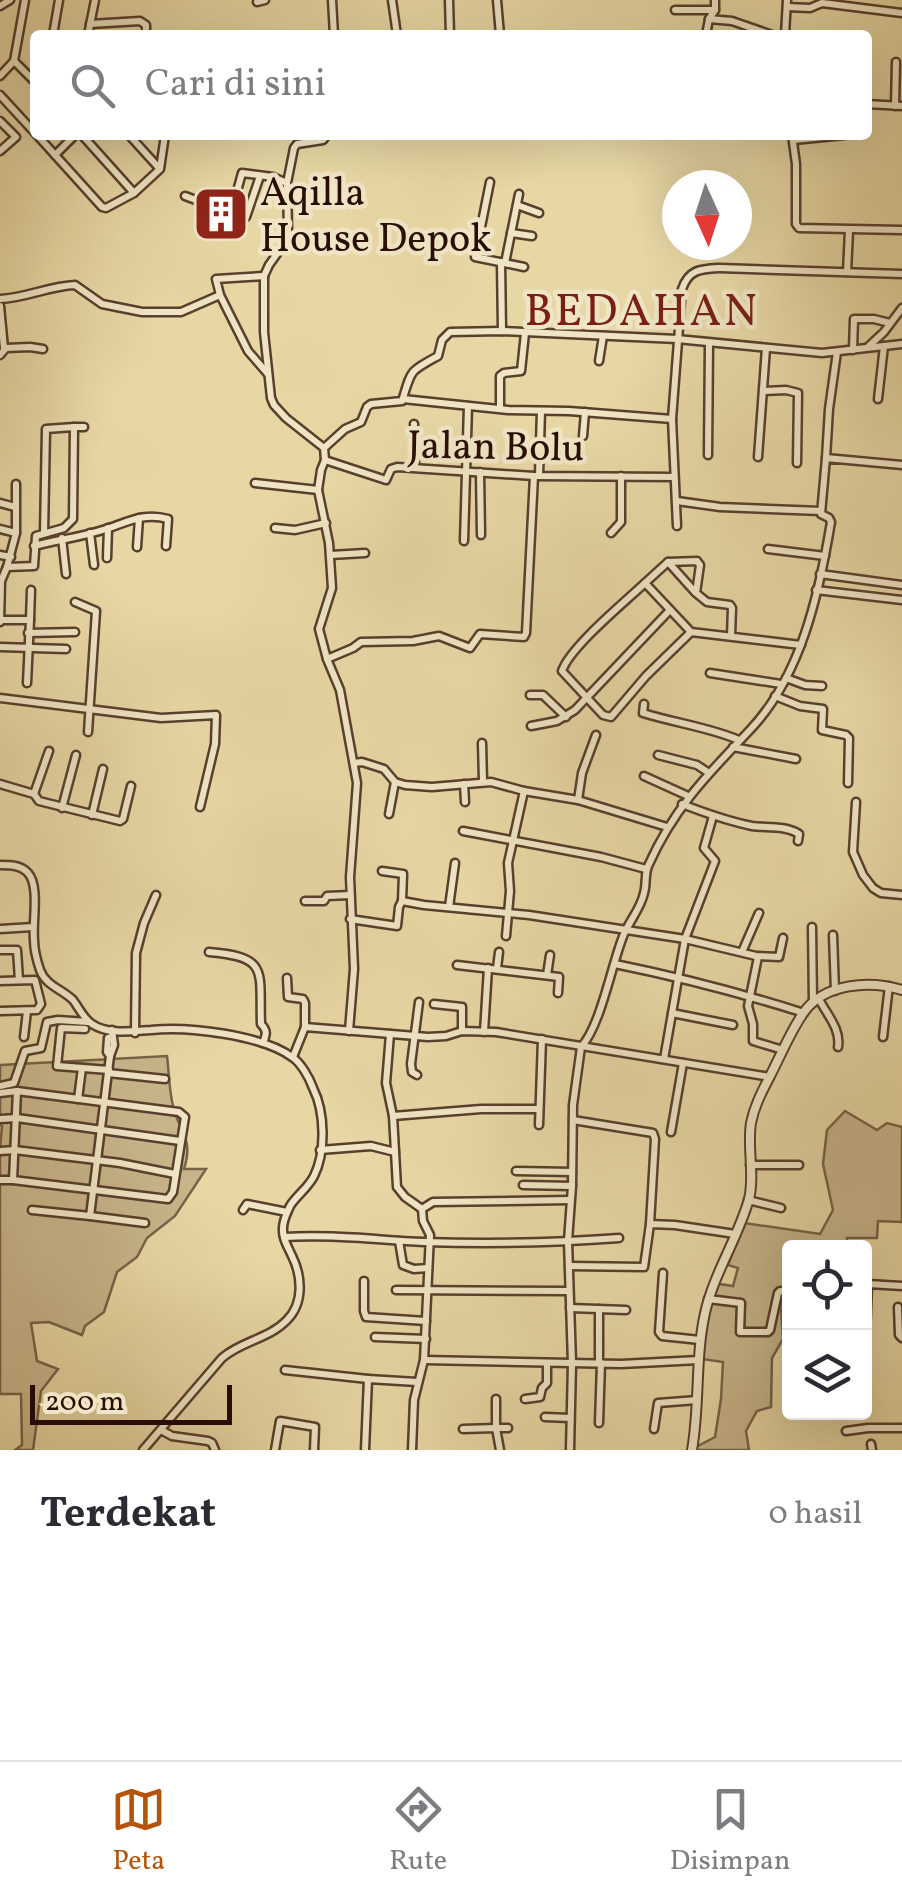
<!DOCTYPE html>
<html lang="id">
<style>
body{margin:0;font-family:Vollkorn,serif;background:#f7f7f7;color:#2b2b33}
.controls{position:absolute;right:30px;bottom:30px;display:grid;overflow:hidden;border-radius:10px;box-shadow:0 10px 40px #0002}
.controls button{width:90px;height:90px;display:grid;place-items:center;padding:0;border:0;border-bottom:2px solid #e1e1e2;background:#fff;color:#2b2b33;font:50px sans-serif}
.compass{position:absolute;left:662px;top:170px;width:90px;height:90px;border-radius:50%;background:#fff;box-shadow:0 10px 40px #0002;rotate:177deg}
.scale{position:absolute;left:30px;bottom:25px;width:202px;box-sizing:border-box;padding-left:10px;border:5px solid #290e05;border-top:0;font-size:28px;line-height:35px;white-space:nowrap;color:#290e05;-webkit-text-stroke:8px #efe5c4;paint-order:stroke}
.list{margin:0;padding:0;list-style:none}
h2{display:flex;justify-content:space-between;align-items:center;height:130px;margin:0;padding:0 40px;font-size:42px}
h2 small{font-size:32px;font-weight:400;color:#7c7c81}
.icon{flex:none;width:55px;height:55px;fill:none;stroke:currentColor;stroke-width:2;stroke-linecap:round;stroke-linejoin:round}
.map{position:relative;flex:none;width:902px;height:1450px;overflow:hidden}
.search{position:absolute;background:#fff;box-shadow:0 10px 40px #0002;left:30px;right:30px;top:30px;height:110px;display:flex;align-items:center;gap:25px;box-sizing:border-box;padding:0 35px;border-radius:10px;color:#7c7c81;font-size:38px}
.sheet{height:310px;background:#fff}
nav{display:flex;justify-content:space-around;align-items:center;box-sizing:border-box;height:140px;border-top:2px solid #e1e1e2;background:#fff;font-size:28px;color:#7c7c81}
nav a{display:grid;justify-items:center;gap:5px}
nav .on{color:#b45309}
.map>svg:first-child{display:block}
.green{fill:#c7b58a;stroke:#786248;stroke-width:2.5}
.lines{fill:none;stroke-linecap:round;stroke-linejoin:round}
.minor-casing{stroke:#58402d;stroke-width:11}
.tertiary-casing{stroke:#58402d;stroke-width:12}
.minor{stroke:#efe5c4;stroke-width:6}
.tertiary{stroke:#efe5c4;stroke-width:8}
.labels{text-anchor:middle;stroke-width:9;stroke-linejoin:round;paint-order:stroke}
.poi-label{font-size:40px;fill:#290e05;stroke:#efe5c4;text-anchor:start}
.street-label{font-size:40px;fill:#290e05;stroke:#efe5c4}
.quarter-label{font-size:45px;letter-spacing:2.5px;fill:#7a1f14;stroke:#efe5c4}
</style>
<div class="map">
<svg width="902" height="1450" viewBox="0 0 902 1450">
<rect width="100%" height="100%" fill="#e7d7a5"/>
<filter id="stains"><feTurbulence type="fractalNoise" baseFrequency=".002" numOctaves="4"/><feColorMatrix values="0 0 0 0 .2 0 0 0 0 .09 0 0 0 0 .02 0 0 0 .5 -.17"/></filter>
<radialGradient id="worn" r=".72"><stop offset=".6" stop-color="#630" stop-opacity="0"/><stop offset="1" stop-color="#630" stop-opacity=".3"/></radialGradient>
<g class="green">
<path d="M 167,1056 C 169,1072 169,1090 173,1106 C 179,1132 194,1138 184,1169 L 206,1169 L 175,1216 L 147,1238 L 137,1257 L 117,1272 L 104,1312 L 85,1326 L 82,1335 L 49,1322 L 31,1323 L 37,1361 L 58,1369 L 41,1391 L 33,1450 L 15,1450 L 22,1445 L 21,1394 L 0,1394 L 0,1149 L 2,1126 L 0,1125 L 0,1065 Z"/>
<path d="M 845,1111 L 877,1130 L 887,1123 L 902,1127 L 902,1222 L 878,1221 L 877,1238 L 847,1238 L 847,1247 L 790,1248 L 789,1291 L 780,1292 L 783,1339 L 772,1358 L 771,1407 L 757,1411 L 746,1431 L 749,1450 L 696,1450 L 696,1447 L 715,1437 L 721,1399 L 723,1362 L 702,1359 L 710,1306 L 719,1284 L 733,1286 L 738,1268 L 728,1265 L 744,1223 L 820,1234 L 833,1210 L 823,1164 L 827,1130 Z"/>
</g>
<g class="lines">
<g class="minor-casing">
<g id="minor">
<path d="M 332,0 L 334,35"/>
<path d="M 392,0 L 397,35"/>
<path d="M 449,0 L 450,35"/>
<path d="M 497,0 L 500,35"/>
<path d="M 257,2 L 265,0"/>
<path d="M 0,6 L 10,0"/>
<path d="M 787,7 L 810,8 L 822,3 L 902,13"/>
<path d="M 675,10 L 715,10"/>
<path d="M 709,19 L 732,21 L 772,35"/>
<path d="M 90,24 L 140,21 L 146,25 L 146,35"/>
<path d="M 53,35 L 59,0"/>
<path d="M 88,35 L 95,0"/>
<path d="M 706,35 L 709,19 L 715,10 L 715,0"/>
<path d="M 785,35 L 787,0"/>
<path d="M 14,61 L 35,82"/>
<path d="M 0,76 L 14,61 L 25,0"/>
<path d="M 0,95 L 35,133"/>
<path d="M 867,104 L 902,106"/>
<path d="M 895,106 L 896,62"/>
<path d="M 0,121 L 16,137 L 0,151"/>
<path d="M 37,135 L 102,207 L 106,208 L 134,193 L 160,169 L 165,135"/>
<path d="M 82,135 L 134,193"/>
<path d="M 129,135 L 159,168"/>
<path d="M 792,135 L 796,164 L 796,224 L 799,228 L 902,230"/>
<path d="M 794,140 L 844,135"/>
<path d="M 55,155 L 75,135"/>
<path d="M 490,182 L 475,257 L 524,267"/>
<path d="M 185,196 L 231,213 L 242,173 L 273,177 L 287,183"/>
<path d="M 517,205 L 539,213"/>
<path d="M 246,217 L 260,176"/>
<path d="M 511,233 L 532,236"/>
<path d="M 501,262 L 502,331"/>
<path d="M 505,263 L 519,194"/>
<path d="M 847,272 L 849,231"/>
<path d="M 220,295 L 216,279 L 264,276"/>
<path d="M 0,299 C 26,298 49,286 75,285 L 102,304 L 142,312 L 181,312 L 220,295 L 248,351 L 268,374"/>
<path d="M 0,306 L 4,348"/>
<path d="M 869,346 L 884,332 L 902,308"/>
<path d="M 853,350 L 854,319 L 874,319 L 890,323"/>
<path d="M 0,355 L 6,348 L 30,347 L 43,349"/>
<path d="M 599,361 L 603,336"/>
<path d="M 764,391 L 786,390 L 798,393 L 797,463"/>
<path d="M 403,399 L 508,410 L 569,411 L 672,419"/>
<path d="M 878,399 L 884,346"/>
<path d="M 500,407 L 500,376 L 504,373 L 521,371 L 525,333"/>
<path d="M 414,424 L 415,467"/>
<path d="M 583,436 L 585,412"/>
<path d="M 324,448 L 286,418 L 274,405 L 271,398 L 264,332 L 264,276 L 269,265 L 284,244 L 288,231 L 287,183 L 294,148 L 297,144 L 323,140 L 327,135"/>
<path d="M 708,455 L 709,343"/>
<path d="M 758,457 L 766,348"/>
<path d="M 826,458 L 829,409 L 837,352"/>
<path d="M 325,460 L 386,480 L 391,469 L 397,467 L 534,476 L 674,477"/>
<path d="M 480,472 L 481,535"/>
<path d="M 539,475 L 541,411"/>
<path d="M 255,483 L 318,490"/>
<path d="M 677,501 L 720,507 L 821,511"/>
<path d="M 0,503 L 15,507"/>
<path d="M 677,526 L 672,419 L 682,289 C 689,269 701,269 720,268 L 902,274"/>
<path d="M 275,528 L 295,530 L 326,523"/>
<path d="M 0,529 L 16,533"/>
<path d="M 44,533 L 46,429 L 74,427"/>
<path d="M 90,533 L 94,565"/>
<path d="M 611,533 L 621,522 L 621,476"/>
<path d="M 62,538 L 66,574"/>
<path d="M 464,541 L 468,406"/>
<path d="M 34,546 C 57,540 82,537 106,529 C 128,522 144,512 168,519 L 166,546"/>
<path d="M 137,547 L 139,518"/>
<path d="M 768,549 L 825,556"/>
<path d="M 0,555 L 11,557"/>
<path d="M 331,555 L 365,553"/>
<path d="M 107,558 L 108,528"/>
<path d="M 668,562 L 695,592"/>
<path d="M 7,567 L 16,533 L 16,484"/>
<path d="M 820,574 L 902,585"/>
<path d="M 645,583 L 668,562 L 697,561 L 700,565 L 696,593 L 707,602 L 730,605 L 732,608 L 731,636"/>
<path d="M 816,590 L 902,600"/>
<path d="M 75,602 L 96,611 L 88,732"/>
<path d="M 1,620 L 30,620 L 27,683"/>
<path d="M 30,620 L 31,590"/>
<path d="M 0,622 L 1,581 L 7,567 L 34,566 L 36,536 L 64,528 L 73,519 L 74,427 L 84,427"/>
<path d="M 691,632 L 646,676 L 611,717 L 603,715 L 562,671 C 570,647 625,602 645,583 L 691,632 L 801,645"/>
<path d="M 28,633 L 75,632"/>
<path d="M 0,647 L 66,649"/>
<path d="M 327,659 L 353,648 L 361,642 L 413,641 L 439,636 L 470,648 L 480,634 L 524,637 L 526,633 L 534,476"/>
<path d="M 710,673 L 781,684"/>
<path d="M 786,678 L 805,685 L 822,686"/>
<path d="M 530,695 L 543,695 L 566,717"/>
<path d="M 775,696 L 800,706 L 823,709 L 822,730 L 846,735 L 849,738 L 848,783"/>
<path d="M 0,698 L 161,718 L 216,715 L 215,744 L 200,807"/>
<path d="M 644,704 L 643,713 C 675,723 708,727 739,740"/>
<path d="M 531,726 L 557,721 L 575,710 L 670,610"/>
<path d="M 482,743 L 483,781"/>
<path d="M 733,747 L 796,759"/>
<path d="M 658,755 L 697,765 L 709,773"/>
<path d="M 354,763 L 362,762 L 384,769 L 395,782 L 405,785 L 432,787 L 491,782 L 524,791 L 578,800 L 667,827"/>
<path d="M 644,776 L 688,796"/>
<path d="M 0,784 L 34,794 L 39,801 L 120,821 L 123,819 L 131,786"/>
<path d="M 464,784 L 465,802"/>
<path d="M 34,794 L 49,751"/>
<path d="M 578,800 L 582,773 L 596,735"/>
<path d="M 856,802 L 853,852 L 863,875 L 873,888 L 881,893 L 902,895"/>
<path d="M 682,804 C 705,813 728,821 752,826 C 767,828 785,825 799,834 L 798,841"/>
<path d="M 62,808 L 76,755"/>
<path d="M 389,814 L 395,782"/>
<path d="M 92,815 L 103,769"/>
<path d="M 463,831 L 601,857 L 646,869"/>
<path d="M 0,865 C 10,865 21,865 28,873 C 40,886 32,923 34,940 C 34,950 37,961 40,970 C 46,986 62,989 73,1000 C 79,1008 84,1019 92,1024 C 108,1035 133,1031 151,1030 C 188,1026 262,1035 292,1057 C 301,1063 309,1077 313,1088 C 325,1112 326,1152 314,1176 C 308,1188 297,1195 290,1206 C 287,1213 283,1220 283,1228 C 282,1238 288,1247 292,1256 C 302,1276 304,1303 287,1320 C 269,1339 241,1341 222,1358 L 143,1450"/>
<path d="M 382,871 L 403,874 L 402,901"/>
<path d="M 305,901 L 324,901 L 327,896 L 350,895"/>
<path d="M 449,907 L 455,863"/>
<path d="M 350,919 L 397,926 L 399,907 L 402,901 L 424,905 L 529,915 L 685,939 L 756,956 L 779,957 L 783,938"/>
<path d="M 812,927 L 813,1003"/>
<path d="M 0,929 L 33,927"/>
<path d="M 833,935 L 835,991"/>
<path d="M 506,936 L 510,891 L 508,863 L 524,791"/>
<path d="M 0,950 L 17,950 L 19,980"/>
<path d="M 209,952 C 270,957 259,971 261,1024 C 268,1031 266,1035 263,1043"/>
<path d="M 742,952 L 759,913"/>
<path d="M 758,957 L 748,1006 L 753,1024 L 753,1041 L 783,1050"/>
<path d="M 615,964 C 679,977 741,993 804,1013"/>
<path d="M 457,965 L 559,977 L 558,993"/>
<path d="M 497,968 L 499,952"/>
<path d="M 547,975 L 550,955"/>
<path d="M 287,978 L 288,997 L 303,999 L 305,1003 L 305,1027"/>
<path d="M 0,981 L 35,980 L 41,1004 L 37,1010 L 0,1011"/>
<path d="M 819,999 C 827,1015 841,1029 838,1047"/>
<path d="M 434,1004 L 462,1007 L 462,1031"/>
<path d="M 672,1013 L 733,1025"/>
<path d="M 85,1029 L 61,1028 L 57,1066 L 109,1070"/>
<path d="M 112,1030 L 114,1045 L 110,1056 L 90,1216 L 145,1223"/>
<path d="M 349,1031 L 354,969 L 350,877 L 357,783 L 340,690 L 327,659 L 319,629 L 332,588 L 329,543 L 318,490 L 321,470 L 325,460 L 324,448 L 345,429 L 361,422 L 367,407 L 371,404 L 402,401 C 412,369 409,372 438,356 L 442,340 L 450,332 L 502,331 L 677,339 L 822,353 L 902,344"/>
<path d="M 484,1032 L 488,968"/>
<path d="M 135,1033 L 136,953 L 144,923 L 156,895"/>
<path d="M 390,1034 L 386,1083 L 393,1116 L 397,1187 L 405,1197 L 422,1209"/>
<path d="M 24,1037 L 27,1011"/>
<path d="M 883,1037 L 889,986"/>
<path d="M 110,1056 L 107,1052 L 108,1038 L 112,1037"/>
<path d="M 293,1057 L 305,1027 L 428,1037 L 446,1036 L 462,1031 L 496,1032 L 770,1077"/>
<path d="M 664,1059 L 685,939 L 715,861 L 704,848 L 713,816"/>
<path d="M 108,1073 L 165,1079"/>
<path d="M 417,1075 L 412,1072 L 411,1064 L 419,1002"/>
<path d="M 0,1086 L 14,1083 L 25,1051 L 41,1048 L 47,1022 L 58,1020 L 88,1022"/>
<path d="M 0,1093 L 17,1091 L 179,1112 L 185,1117 L 173,1192 L 168,1199 L 13,1180"/>
<path d="M 78,1099 L 82,1068"/>
<path d="M 393,1116 L 481,1109 L 539,1109"/>
<path d="M 0,1119 L 17,1118 L 180,1141"/>
<path d="M 573,1120 L 653,1133 L 655,1139 L 650,1224"/>
<path d="M 539,1125 L 542,1039"/>
<path d="M 671,1132 L 683,1063"/>
<path d="M 320,1150 L 371,1146 L 395,1152"/>
<path d="M 0,1151 L 15,1150 L 120,1163 L 175,1174"/>
<path d="M 750,1165 L 799,1165"/>
<path d="M 516,1171 L 572,1172"/>
<path d="M 0,1180 L 13,1180 L 17,1091"/>
<path d="M 523,1185 L 572,1186"/>
<path d="M 748,1200 L 781,1208"/>
<path d="M 32,1210 L 90,1216"/>
<path d="M 243,1210 L 247,1204 L 287,1212"/>
<path d="M 284,1237 C 331,1234 377,1240 424,1242 C 489,1244 554,1243 619,1238"/>
<path d="M 399,1241 L 403,1265 L 414,1269 L 428,1268"/>
<path d="M 569,1266 L 644,1267 L 650,1224 L 675,1225 L 735,1234"/>
<path d="M 663,1273 L 659,1332 L 662,1336 L 700,1340"/>
<path d="M 364,1281 L 364,1311 L 366,1317 L 426,1321"/>
<path d="M 396,1290 L 569,1291"/>
<path d="M 708,1299 L 741,1303 L 740,1332 L 768,1332 L 770,1330 L 778,1293 L 780,1291 L 790,1292"/>
<path d="M 898,1307 L 899,1335 L 902,1338"/>
<path d="M 570,1308 L 626,1310"/>
<path d="M 866,1334 L 868,1284 L 902,1286"/>
<path d="M 375,1337 L 426,1339"/>
<path d="M 424,1360 L 621,1364 L 699,1360"/>
<path d="M 599,1363 L 599,1309"/>
<path d="M 285,1370 L 368,1379"/>
<path d="M 496,1399 L 496,1428 L 508,1428"/>
<path d="M 525,1399 L 540,1397 L 542,1388 L 547,1383 L 547,1364"/>
<path d="M 545,1417 L 570,1418"/>
<path d="M 599,1423 L 601,1363"/>
<path d="M 463,1429 L 496,1428 L 500,1450"/>
<path d="M 654,1429 L 658,1403 L 697,1400"/>
<path d="M 161,1430 L 172,1436 L 208,1441 L 212,1443 L 215,1450"/>
<path d="M 846,1431 L 868,1428 L 902,1428"/>
<path d="M 871,1444 L 872,1450"/>
<path d="M 275,1450 L 280,1421 L 315,1427 L 314,1450"/>
<path d="M 365,1450 L 368,1379 L 417,1382"/>
<path d="M 412,1450 L 414,1400 L 424,1360 L 430,1235 L 423,1221 L 422,1209 L 433,1202 L 570,1200"/>
<path d="M 570,1450 L 572,1363 L 568,1241 L 572,1186 L 573,1105 L 581,1047 C 601,1026 612,962 624,934 C 630,920 641,908 644,893 C 647,883 644,873 649,864 C 674,808 708,774 749,731 C 801,677 819,594 831,522 L 829,518 L 821,514 L 826,458 L 902,465"/>
</g>
</g>
<g class="tertiary-casing">
<path id="tertiary" d="M 692,1450 C 700,1405 695,1358 705,1313 C 714,1273 738,1238 749,1199 C 755,1175 747,1148 751,1123 C 755,1102 766,1085 775,1066 C 784,1048 792,1029 804,1012 C 825,983 870,980 902,990"/>
</g>
<use href="#minor" class="minor"/>
<use href="#tertiary" class="tertiary"/>
</g>
<defs>
<g id="building-square" transform="scale(2.875)"><rect x="-9" y="-9" width="18" height="18" rx="4" fill="#8f2418" stroke="#efe5c4"/><path d="M-4-6H4V6H1V3H-1V6H-4ZM-2.5-4.3h1.7v1.8h-1.7ZM.8-4.3h1.7v1.8H.8ZM-2.5-1h1.7V.8h-1.7ZM.8-1h1.7V.8H.8Z" fill="#fff"/></g>
</defs>
<g fill-rule="evenodd">
<use href="#building-square" x="221" y="214"/>
</g>
<g class="labels">
<g class="poi-label">
<text x="260" y="205">Aqilla<tspan x="260" dy="46">House Depok</tspan></text>
</g>
<g class="street-label">
<text transform="translate(496 445) rotate(1)" y="14">Jalan Bolu</text>
</g>
<g class="quarter-label">
<text x="642" y="325">BEDAHAN</text>
</g>
</g>
<rect width="100%" height="100%" filter="url(#stains)"/>
<rect width="100%" height="100%" fill="url(#worn)"/>
</svg>
<div class="controls">
<button><svg class="icon" aria-label="locate" viewBox="0 0 24 24"><circle cx="12" cy="12" r="6"/><path d="M12 2v4M12 18v4M2 12h4M18 12h4"/></svg></button>
<button><svg class="icon" aria-label="layers" viewBox="0 0 24 24"><path d="M12 4l9 5-9 5-9-5zM3 14l9 5 9-5"/></svg></button>
</div>
<svg class="compass" viewBox="-18 -18 36 36"><path d="M0-13l5 13h-10z" fill="#e53935"/><path d="M0 13l5-13h-10z" fill="#7c7c81"/></svg>
<div class="scale">200 m</div>
<div class="search"><svg class="icon" aria-label="search" viewBox="0 0 24 24"><circle cx="10" cy="10" r="6"/><path d="M15 15l6 6"/></svg>Cari di sini</div>
</div>
<section class="sheet">
<h2>Terdekat<small>0 hasil</small></h2>
<ul class="list">
</ul>
</section>
<nav>
<a class="on"><svg class="icon" aria-label="map" viewBox="0 0 24 24"><path d="M3 6l6-2 6 2 6-2v14l-6 2-6-2-6 2zM9 4v14M15 6v14"/></svg>Peta</a>
<a><svg class="icon" aria-label="directions" viewBox="0 0 24 24"><path d="M12 3l9 9-9 9-9-9zM9 14v-3h6M13 9l2 2-2 2"/></svg>Rute</a>
<a><svg class="icon" aria-label="saved" viewBox="0 0 24 24"><path d="M7 4h10v16l-5-4-5 4z"/></svg>Disimpan</a>
</nav>
